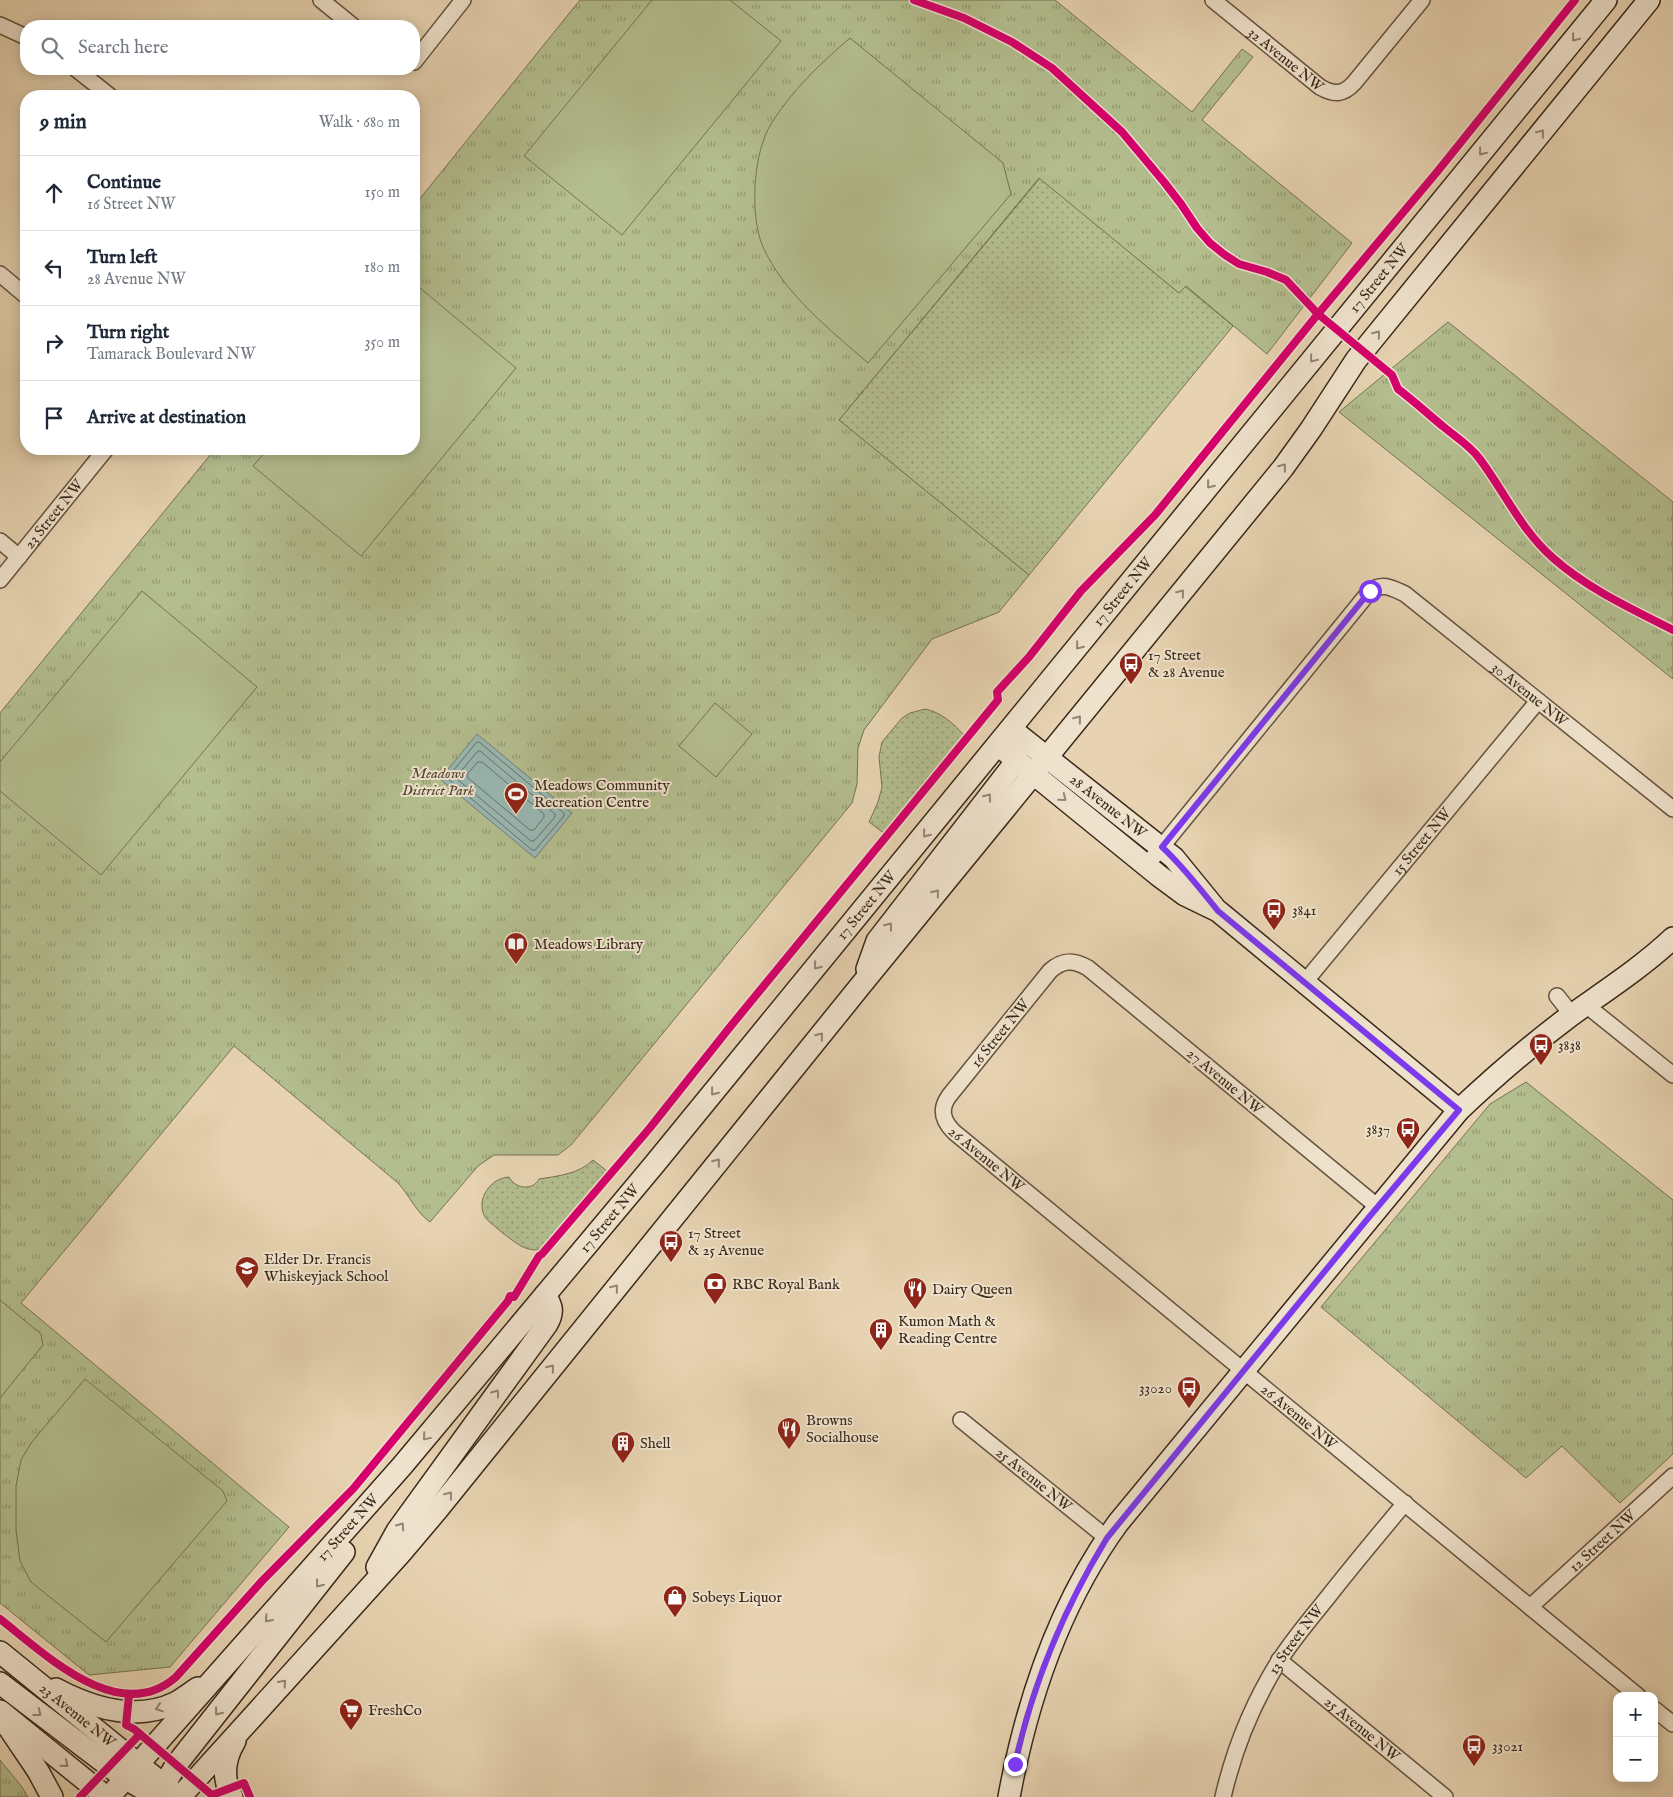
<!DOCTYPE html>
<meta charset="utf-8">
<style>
body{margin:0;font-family:"IM FELL English",serif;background:#f2f2f3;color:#1f2937}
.controls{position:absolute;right:15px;bottom:15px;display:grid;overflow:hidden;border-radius:10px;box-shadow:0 2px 12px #0003}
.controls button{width:45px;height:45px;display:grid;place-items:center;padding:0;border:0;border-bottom:1px solid #e0e1e3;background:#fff;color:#1f2937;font:25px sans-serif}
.stop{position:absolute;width:15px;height:15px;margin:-11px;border:4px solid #7c3aed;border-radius:50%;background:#fff}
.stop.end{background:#7c3aed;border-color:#fff;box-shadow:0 1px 5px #0008}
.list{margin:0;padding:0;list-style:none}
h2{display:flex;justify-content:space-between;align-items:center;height:65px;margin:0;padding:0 20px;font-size:21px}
h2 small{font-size:16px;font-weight:400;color:#747a83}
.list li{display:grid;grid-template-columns:32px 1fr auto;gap:15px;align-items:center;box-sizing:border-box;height:75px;padding:0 20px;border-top:1px solid #e0e1e3}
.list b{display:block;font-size:19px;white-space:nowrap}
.list p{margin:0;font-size:16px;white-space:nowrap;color:#747a83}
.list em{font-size:16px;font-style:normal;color:#747a83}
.icon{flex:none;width:28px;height:28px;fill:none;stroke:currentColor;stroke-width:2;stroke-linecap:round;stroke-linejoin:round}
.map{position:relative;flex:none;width:1673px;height:1797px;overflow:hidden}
.search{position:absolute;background:#fff;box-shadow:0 2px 12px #0003;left:20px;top:20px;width:400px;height:55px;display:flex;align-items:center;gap:12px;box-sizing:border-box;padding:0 18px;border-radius:20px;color:#747a83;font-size:19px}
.panel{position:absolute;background:#fff;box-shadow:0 2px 12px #0003;left:20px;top:90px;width:400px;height:365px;border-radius:20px}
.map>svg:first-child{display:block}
.grass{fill:url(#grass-dots);stroke:#767254}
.park{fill:url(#park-tufts);stroke:#767254}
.garden{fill:#b3bd8e;stroke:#767254}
.water{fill:#98b7b2;stroke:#727e76}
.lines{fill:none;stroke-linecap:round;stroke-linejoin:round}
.shore{stroke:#687066;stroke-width:1}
.street-casing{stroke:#645340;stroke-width:18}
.secondary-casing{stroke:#39281b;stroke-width:24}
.street{stroke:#efe2cc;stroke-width:15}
.secondary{stroke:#efe2cc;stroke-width:21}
.cycleway-casing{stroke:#efe2cc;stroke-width:11}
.cycleway{stroke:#d6006c;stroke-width:8}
.oneway{stroke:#948574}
.route{stroke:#7c3aed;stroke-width:6}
.labels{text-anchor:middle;stroke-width:4;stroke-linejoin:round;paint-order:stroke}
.street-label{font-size:15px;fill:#39281b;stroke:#efe2cc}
.poi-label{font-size:15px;fill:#39281b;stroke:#efe2cc;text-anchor:start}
.park-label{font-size:15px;font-style:italic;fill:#514632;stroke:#efe2cc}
</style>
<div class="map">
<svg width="1673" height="1797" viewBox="0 0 1673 1797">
<defs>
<pattern id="grass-dots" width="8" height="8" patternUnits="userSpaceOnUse" patternTransform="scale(1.25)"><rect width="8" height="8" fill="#b3bd8e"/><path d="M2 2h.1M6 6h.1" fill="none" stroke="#939a73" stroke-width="1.8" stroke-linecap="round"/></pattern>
<pattern id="park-tufts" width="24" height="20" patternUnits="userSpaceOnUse" patternTransform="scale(1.25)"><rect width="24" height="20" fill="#b3bd8e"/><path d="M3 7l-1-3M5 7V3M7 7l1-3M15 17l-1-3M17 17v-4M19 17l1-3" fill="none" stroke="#939a73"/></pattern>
</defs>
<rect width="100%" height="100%" fill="#e7d3b1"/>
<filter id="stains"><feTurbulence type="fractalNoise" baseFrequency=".004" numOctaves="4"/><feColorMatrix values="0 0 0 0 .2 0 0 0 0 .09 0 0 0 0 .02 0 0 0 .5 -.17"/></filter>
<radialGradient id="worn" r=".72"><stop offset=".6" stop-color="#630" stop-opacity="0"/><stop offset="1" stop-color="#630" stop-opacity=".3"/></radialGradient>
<g class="grass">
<path d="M 1040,178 L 1179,293 L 1185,286 L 1233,326 L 1029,575 L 839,420 Z"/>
<path d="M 925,709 C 941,712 954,724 965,736 L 885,834 L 869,822 L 878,802 L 882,787 L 879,757 L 882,742 L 902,718 L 910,713 Z"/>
<path d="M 593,1160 L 607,1171 L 540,1249 C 534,1251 527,1249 521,1246 C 516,1244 488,1222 485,1217 C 475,1199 491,1178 509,1177 C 515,1189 533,1191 539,1179 C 558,1176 579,1174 593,1160 Z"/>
</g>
<g class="park">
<path d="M 580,0 L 1055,0 L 1192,112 L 1242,49 L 1253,57 L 1202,120 L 1352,243 L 1267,354 L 1186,286 L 1179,293 L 1039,178 L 839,420 L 1029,575 L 999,612 L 932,639 L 864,730 L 858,748 L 857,784 L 852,803 L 571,1145 L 558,1155 L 494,1155 L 478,1166 L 430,1222 C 415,1211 410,1196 398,1183 L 234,1046 L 21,1303 L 289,1527 L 170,1667 L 89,1675 L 0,1603 L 0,713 L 215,449 L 414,449 L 414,206 Z"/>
<path d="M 1448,322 L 1673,502 L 1673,679 L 1339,412 Z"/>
<path d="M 1526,1082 L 1673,1200 L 1673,1454 L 1620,1503 L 1562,1446 L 1526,1478 L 1321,1307 L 1490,1104 Z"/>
<path d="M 0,1760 L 22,1787 L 28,1797 L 0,1797 Z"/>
</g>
<g class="garden">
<path d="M 652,0 L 730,0 L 781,41 L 622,235 L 524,156 Z"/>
<path d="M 850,38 L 1003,163 L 1011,194 L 868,363 C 836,335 801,307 777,272 C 770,261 762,248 759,235 C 751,204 754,152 771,124 C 792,90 821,63 850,38 Z"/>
<path d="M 414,283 L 516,368 L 361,556 L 253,466 L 268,449 L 414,449 Z"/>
<path d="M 142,591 L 257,687 L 101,875 L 0,791 L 0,762 Z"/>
<path d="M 715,703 L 752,734 L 716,777 L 679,746 Z"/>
<path d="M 0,1300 L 41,1334 L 43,1345 L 0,1398 Z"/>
<path d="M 85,1379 L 223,1491 L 227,1501 L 106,1642 L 31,1582 L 20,1561 L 16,1530 L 16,1486 L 21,1460 L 31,1443 Z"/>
</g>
<path class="water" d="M 477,734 L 572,813 L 535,858 L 440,779 Z"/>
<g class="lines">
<g class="shore">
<path d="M 479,742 L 564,813 L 564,816 L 535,850 L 532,850 L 448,779 L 448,777 L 476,743 Z"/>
<path d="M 480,751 L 555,814 L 555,817 L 534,841 L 531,841 L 457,779 L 457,776 L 477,752 Z"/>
<path d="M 478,762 L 482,762 L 544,814 L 544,817 L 534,830 L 530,830 L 468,778 L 467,775 Z"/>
</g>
<g class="street-casing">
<g id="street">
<path d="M 321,0 L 353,26"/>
<path id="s1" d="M 1213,0 L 1320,87 C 1334,95 1343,95 1354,83 L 1422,0"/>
<path d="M 0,25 L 26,37"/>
<path d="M 414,62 L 463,0"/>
<path d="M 76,69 L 110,96"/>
<path d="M 0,274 L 26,296"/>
<path d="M 0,541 L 19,557"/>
<path id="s2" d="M 0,580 L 106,449"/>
<path id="s3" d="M 1146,866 L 1370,591 C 1383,582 1392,588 1405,594 L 1673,809"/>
<path id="s4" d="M 1304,983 L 1538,701"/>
<path d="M 1557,996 L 1572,1015"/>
<path d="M 1586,1005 L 1673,1075"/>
<path id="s5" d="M 1378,1207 L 1088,968 C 1073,959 1062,960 1050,971 L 949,1096 C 939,1110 943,1121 954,1132 L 1638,1696"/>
<path id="s6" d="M 961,1420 L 1107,1538"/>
<path id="s7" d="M 1530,1607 L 1673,1476"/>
<path id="s8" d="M 1279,1660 L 1445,1797"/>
<path d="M 1654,1709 L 1673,1724"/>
<path id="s9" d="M 1223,1797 C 1234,1749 1253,1703 1279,1661 C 1294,1638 1311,1618 1328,1597 C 1353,1565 1379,1534 1405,1503"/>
</g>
</g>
<g class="secondary-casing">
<g id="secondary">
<path id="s10" d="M 1011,729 L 1174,858 L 1214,907"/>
<path d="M 998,745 L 1158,875 L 1185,895 L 1218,911 L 1459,1110"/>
<path d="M 867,969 L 877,941 L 1011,768 L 1015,759 L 1017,745"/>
<path d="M 377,1567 L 397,1531 L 547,1324 C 554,1312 552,1306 545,1295"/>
<path id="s11" d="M 0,1652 L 175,1794"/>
<path d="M 0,1683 L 126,1779 L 147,1791 L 165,1797"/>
<path d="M 56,1689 C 92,1708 135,1722 175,1703 C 183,1699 190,1693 198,1688"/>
<path d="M 0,1711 L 106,1797"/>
<path d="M 7,1725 L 38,1771 L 52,1797"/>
<path id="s12" d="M 109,1797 L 402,1466 L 653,1166 L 1606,0"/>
<path d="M 157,1797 L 176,1765 L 344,1552"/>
<path d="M 180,1797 L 400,1554 L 438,1509 L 861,985 L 1283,468 L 1311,429 L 1356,360 L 1649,0"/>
<path d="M 232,1797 C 222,1778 224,1759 235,1741"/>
<path d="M 1009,1797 C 1027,1700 1059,1604 1118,1523 L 1459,1110 C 1495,1076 1531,1045 1570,1016 C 1605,991 1641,968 1673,938"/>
</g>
</g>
<use href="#street" class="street"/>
<use href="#secondary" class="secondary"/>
<g class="cycleway-casing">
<g id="cycleway">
<path d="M 914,0 L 964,18 L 1012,42 L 1052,68 L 1122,132 L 1164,182 L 1181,204 L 1197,228 L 1210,243 L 1225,255 L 1239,264 L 1267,272 L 1286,280 L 1318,314 L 1392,375 L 1398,389 C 1414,401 1429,415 1445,428 C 1456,437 1470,446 1479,458 C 1504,491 1521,530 1553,558 C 1588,589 1632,609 1673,630"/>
<path d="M 0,1619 C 45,1654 119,1727 176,1677 L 262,1581 L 353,1489 L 508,1301 L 510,1296 L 514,1297 L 539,1256 L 542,1254 L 649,1129 L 730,1027 L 962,744 L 998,700 L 997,692 L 1029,657 L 1081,591 L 1155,515 L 1318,314 L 1437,172 L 1575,0"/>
<path d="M 129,1695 L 126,1725 L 134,1729 L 212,1795 L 244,1783 L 250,1797"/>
<path d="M 80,1797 L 140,1734"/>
</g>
</g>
<use href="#cycleway" class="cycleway"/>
</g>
<defs><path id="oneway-chevron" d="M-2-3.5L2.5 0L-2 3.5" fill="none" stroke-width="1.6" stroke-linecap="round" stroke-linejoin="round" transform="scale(1.25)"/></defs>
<g class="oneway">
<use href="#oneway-chevron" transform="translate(1575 38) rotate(129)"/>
<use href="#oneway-chevron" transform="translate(1541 133) rotate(-51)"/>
<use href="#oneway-chevron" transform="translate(1482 152) rotate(129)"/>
<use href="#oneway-chevron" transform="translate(1377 334) rotate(-51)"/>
<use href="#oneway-chevron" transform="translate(1313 359) rotate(129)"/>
<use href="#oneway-chevron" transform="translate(1283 467) rotate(-52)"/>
<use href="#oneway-chevron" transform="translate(1210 485) rotate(129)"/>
<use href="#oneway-chevron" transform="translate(1181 593) rotate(-51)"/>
<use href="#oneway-chevron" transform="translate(1079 646) rotate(129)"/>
<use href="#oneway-chevron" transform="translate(1078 719) rotate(-51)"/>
<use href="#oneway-chevron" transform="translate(988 797) rotate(-52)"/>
<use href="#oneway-chevron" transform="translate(1063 798) rotate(39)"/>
<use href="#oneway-chevron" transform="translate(926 834) rotate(129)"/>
<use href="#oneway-chevron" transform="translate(936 893) rotate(-51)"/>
<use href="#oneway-chevron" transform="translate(889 926) rotate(-52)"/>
<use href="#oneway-chevron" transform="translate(817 966) rotate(129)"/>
<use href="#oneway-chevron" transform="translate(820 1036) rotate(-51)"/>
<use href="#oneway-chevron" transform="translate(714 1092) rotate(129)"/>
<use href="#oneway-chevron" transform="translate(717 1162) rotate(-51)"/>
<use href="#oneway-chevron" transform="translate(615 1288) rotate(-51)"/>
<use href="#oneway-chevron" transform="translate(551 1368) rotate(-51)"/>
<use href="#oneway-chevron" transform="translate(496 1393) rotate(-54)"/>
<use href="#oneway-chevron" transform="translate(426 1437) rotate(130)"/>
<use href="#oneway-chevron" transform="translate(449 1495) rotate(-52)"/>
<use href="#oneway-chevron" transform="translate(401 1526) rotate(-55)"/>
<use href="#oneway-chevron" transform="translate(319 1584) rotate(128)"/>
<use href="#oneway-chevron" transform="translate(268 1619) rotate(132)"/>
<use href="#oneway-chevron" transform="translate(283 1683) rotate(-49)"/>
<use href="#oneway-chevron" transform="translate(159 1708) rotate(162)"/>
<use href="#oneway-chevron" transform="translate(218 1712) rotate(128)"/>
<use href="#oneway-chevron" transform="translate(38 1713) rotate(38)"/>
<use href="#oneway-chevron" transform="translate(65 1764) rotate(39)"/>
</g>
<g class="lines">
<path class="route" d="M 1015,1764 C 1033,1682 1063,1610 1107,1538 L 1365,1222 L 1459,1110 L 1218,911 C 1200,889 1183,866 1162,847 L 1370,591"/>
</g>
<defs>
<g id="bus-pin" transform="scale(1.25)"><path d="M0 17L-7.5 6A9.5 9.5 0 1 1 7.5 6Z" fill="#8f2418" stroke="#efe2cc"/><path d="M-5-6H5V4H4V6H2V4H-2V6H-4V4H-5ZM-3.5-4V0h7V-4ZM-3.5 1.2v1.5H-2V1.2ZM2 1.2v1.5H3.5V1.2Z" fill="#fff"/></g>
<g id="stadium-pin" transform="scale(1.25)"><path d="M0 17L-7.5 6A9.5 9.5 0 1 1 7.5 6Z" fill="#8f2418" stroke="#efe2cc"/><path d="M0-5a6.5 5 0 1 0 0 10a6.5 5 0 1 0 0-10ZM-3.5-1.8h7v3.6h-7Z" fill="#fff"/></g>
<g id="library-pin" transform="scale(1.25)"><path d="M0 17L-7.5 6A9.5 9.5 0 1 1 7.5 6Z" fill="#8f2418" stroke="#efe2cc"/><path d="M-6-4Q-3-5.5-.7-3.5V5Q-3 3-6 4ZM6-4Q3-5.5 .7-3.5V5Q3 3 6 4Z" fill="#fff"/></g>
<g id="school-pin" transform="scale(1.25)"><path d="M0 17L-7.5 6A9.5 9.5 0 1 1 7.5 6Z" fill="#8f2418" stroke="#efe2cc"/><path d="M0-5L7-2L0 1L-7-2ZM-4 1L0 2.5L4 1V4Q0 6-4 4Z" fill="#fff"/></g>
<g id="bank-pin" transform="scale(1.25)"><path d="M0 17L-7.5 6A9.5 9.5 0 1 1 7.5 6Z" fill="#8f2418" stroke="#efe2cc"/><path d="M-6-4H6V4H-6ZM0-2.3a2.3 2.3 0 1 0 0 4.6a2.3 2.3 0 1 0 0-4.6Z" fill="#fff"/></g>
<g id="restaurant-pin" transform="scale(1.25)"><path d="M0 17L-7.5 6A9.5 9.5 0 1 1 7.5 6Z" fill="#8f2418" stroke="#efe2cc"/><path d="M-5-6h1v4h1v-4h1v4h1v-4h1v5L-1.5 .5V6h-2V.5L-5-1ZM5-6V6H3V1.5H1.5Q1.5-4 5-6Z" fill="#fff"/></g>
<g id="building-pin" transform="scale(1.25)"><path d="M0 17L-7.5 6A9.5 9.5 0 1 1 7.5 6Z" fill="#8f2418" stroke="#efe2cc"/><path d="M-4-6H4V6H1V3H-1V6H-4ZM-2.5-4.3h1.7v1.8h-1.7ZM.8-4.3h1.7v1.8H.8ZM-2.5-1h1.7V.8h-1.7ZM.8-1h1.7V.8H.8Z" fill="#fff"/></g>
<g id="shop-pin" transform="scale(1.25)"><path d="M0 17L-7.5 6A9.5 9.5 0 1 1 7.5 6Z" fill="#8f2418" stroke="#efe2cc"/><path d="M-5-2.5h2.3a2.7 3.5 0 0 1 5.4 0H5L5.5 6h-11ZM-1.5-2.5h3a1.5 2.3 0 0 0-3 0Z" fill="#fff"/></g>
<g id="supermarket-pin" transform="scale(1.25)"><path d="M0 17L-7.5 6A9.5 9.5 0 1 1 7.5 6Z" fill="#8f2418" stroke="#efe2cc"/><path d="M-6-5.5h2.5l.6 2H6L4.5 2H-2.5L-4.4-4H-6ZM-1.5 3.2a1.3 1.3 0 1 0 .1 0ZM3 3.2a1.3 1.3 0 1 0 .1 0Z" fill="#fff"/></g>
</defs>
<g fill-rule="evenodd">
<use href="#bus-pin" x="1131" y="664"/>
<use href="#stadium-pin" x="516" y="794"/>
<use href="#bus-pin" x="1274" y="910"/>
<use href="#library-pin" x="516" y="944"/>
<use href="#bus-pin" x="1541" y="1045"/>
<use href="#bus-pin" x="1408" y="1129"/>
<use href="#bus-pin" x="671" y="1242"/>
<use href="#school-pin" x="247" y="1268"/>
<use href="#bank-pin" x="715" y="1284"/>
<use href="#restaurant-pin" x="915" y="1289"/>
<use href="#building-pin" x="881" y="1330"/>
<use href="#bus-pin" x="1189" y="1388"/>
<use href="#restaurant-pin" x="789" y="1429"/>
<use href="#building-pin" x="623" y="1443"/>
<use href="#shop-pin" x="675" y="1597"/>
<use href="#supermarket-pin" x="351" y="1710"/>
<use href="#bus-pin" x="1474" y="1746"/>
</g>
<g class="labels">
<g class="street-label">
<text dy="5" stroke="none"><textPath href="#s1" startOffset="94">32 Avenue NW</textPath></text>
<text dy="5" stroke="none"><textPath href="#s12" startOffset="1980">17 Street NW</textPath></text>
<text dy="5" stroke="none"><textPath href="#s2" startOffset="85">23 Street NW</textPath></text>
<text dy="5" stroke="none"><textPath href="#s12" startOffset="1575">17 Street NW</textPath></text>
<text dy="5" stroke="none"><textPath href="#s3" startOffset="552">30 Avenue NW</textPath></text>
<text dy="5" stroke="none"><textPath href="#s10" startOffset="124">28 Avenue NW</textPath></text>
<text dy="5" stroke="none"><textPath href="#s4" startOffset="184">15 Street NW</textPath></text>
<text dy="5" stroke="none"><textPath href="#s12" startOffset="1170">17 Street NW</textPath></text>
<text transform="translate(1000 1033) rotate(-51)" y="5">16 Street NW</text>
<text transform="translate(1225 1081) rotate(40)" y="5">27 Avenue NW</text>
<text dy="5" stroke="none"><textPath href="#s5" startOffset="661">26 Avenue NW</textPath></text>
<text dy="5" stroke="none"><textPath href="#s12" startOffset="765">17 Street NW</textPath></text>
<text dy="5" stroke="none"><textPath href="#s5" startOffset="1066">26 Avenue NW</textPath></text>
<text dy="5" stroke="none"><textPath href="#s6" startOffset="94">25 Avenue NW</textPath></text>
<text dy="5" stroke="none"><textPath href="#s12" startOffset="360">17 Street NW</textPath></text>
<text dy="5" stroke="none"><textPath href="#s7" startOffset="98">12 Street NW</textPath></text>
<text dy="5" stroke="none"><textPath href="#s9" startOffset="175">13 Street NW</textPath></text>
<text dy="5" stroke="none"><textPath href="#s11" startOffset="100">23 Avenue NW</textPath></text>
<text dy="5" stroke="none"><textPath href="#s8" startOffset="108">25 Avenue NW</textPath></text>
</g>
<g class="poi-label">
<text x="1148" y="660">17 Street<tspan x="1148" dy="17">&amp; 28 Avenue</tspan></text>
<text x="534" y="790">Meadows Community<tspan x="534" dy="17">Recreation Centre</tspan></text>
<text x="1292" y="915">3841</text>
<text x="534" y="949">Meadows Library</text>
<text x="1558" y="1050">3838</text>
<text x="1390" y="1134" text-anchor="end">3837</text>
<text x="688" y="1238">17 Street<tspan x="688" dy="17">&amp; 25 Avenue</tspan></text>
<text x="264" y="1264">Elder Dr. Francis<tspan x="264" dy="17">Whiskeyjack School</tspan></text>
<text x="732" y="1289">RBC Royal Bank</text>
<text x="932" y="1294">Dairy Queen</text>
<text x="898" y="1326">Kumon Math &amp;<tspan x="898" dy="17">Reading Centre</tspan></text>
<text x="1172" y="1393" text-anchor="end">33020</text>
<text x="806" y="1425">Browns<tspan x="806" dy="17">Socialhouse</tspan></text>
<text x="640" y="1448">Shell</text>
<text x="692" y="1602">Sobeys Liquor</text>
<text x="368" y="1715">FreshCo</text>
<text x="1492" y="1751">33021</text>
</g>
<g class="park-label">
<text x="438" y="778">Meadows<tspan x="438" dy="17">District Park</tspan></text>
</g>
</g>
<rect width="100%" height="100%" filter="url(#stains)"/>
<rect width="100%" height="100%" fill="url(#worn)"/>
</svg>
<div class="controls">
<button>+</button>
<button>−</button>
</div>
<div class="stop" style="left:1370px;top:591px"></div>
<div class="stop end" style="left:1015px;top:1764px"></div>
<div class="search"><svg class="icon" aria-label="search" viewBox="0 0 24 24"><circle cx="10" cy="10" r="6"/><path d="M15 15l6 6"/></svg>Search here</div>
<section class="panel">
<h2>9 min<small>Walk · 680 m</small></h2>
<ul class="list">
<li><svg class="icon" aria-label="ahead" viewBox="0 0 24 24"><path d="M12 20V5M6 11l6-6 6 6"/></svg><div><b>Continue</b><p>16 Street NW</p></div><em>150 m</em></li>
<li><svg class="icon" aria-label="left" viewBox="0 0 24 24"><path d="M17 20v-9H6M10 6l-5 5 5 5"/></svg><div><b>Turn left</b><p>28 Avenue NW</p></div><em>180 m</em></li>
<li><svg class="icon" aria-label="right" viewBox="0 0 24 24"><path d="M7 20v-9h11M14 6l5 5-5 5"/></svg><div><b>Turn right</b><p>Tamarack Boulevard NW</p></div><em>350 m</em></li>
<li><svg class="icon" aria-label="arrive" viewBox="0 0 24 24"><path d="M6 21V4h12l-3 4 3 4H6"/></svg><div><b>Arrive at destination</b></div></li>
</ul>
</section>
</div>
